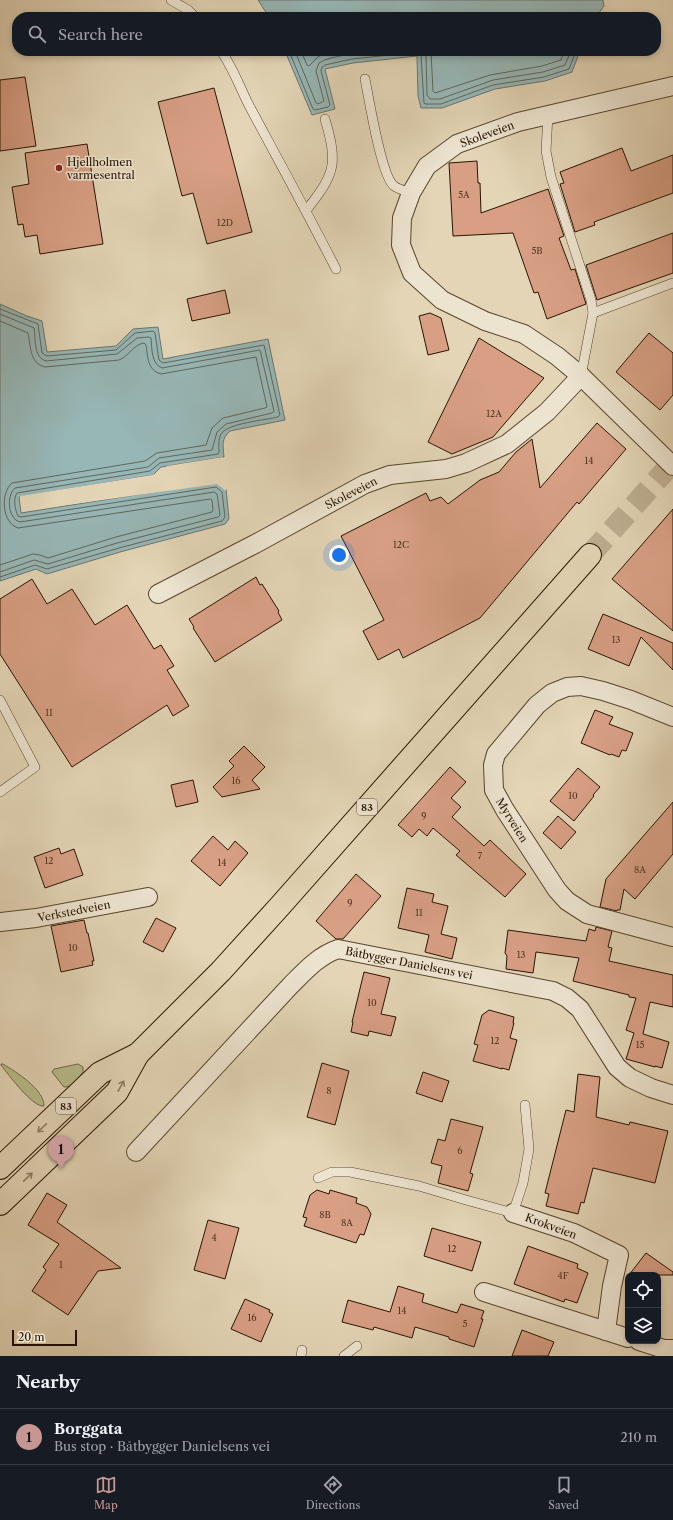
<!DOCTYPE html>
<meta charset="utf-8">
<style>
body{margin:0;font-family:"Libre Caslon Text",serif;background:#20242c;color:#f1f3f6}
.controls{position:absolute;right:12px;bottom:12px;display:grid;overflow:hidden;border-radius:8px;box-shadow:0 2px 6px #0003}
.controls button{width:36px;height:36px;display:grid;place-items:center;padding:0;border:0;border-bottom:1px solid #363941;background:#171b24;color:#f1f3f6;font:20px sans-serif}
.scale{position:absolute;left:12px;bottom:10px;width:65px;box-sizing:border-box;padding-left:4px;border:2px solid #291501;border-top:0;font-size:11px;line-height:14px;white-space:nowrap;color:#291501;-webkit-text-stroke:3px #ede4d0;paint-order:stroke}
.you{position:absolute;left:339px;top:555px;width:14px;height:14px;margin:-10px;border:3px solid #fff;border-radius:50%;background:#1a73e8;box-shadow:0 0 0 6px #1a73e833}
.badge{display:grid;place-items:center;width:26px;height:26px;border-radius:50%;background:#c59692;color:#111;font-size:13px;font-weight:700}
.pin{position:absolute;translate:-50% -33px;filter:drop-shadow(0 1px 2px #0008)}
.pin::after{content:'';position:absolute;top:21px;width:14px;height:12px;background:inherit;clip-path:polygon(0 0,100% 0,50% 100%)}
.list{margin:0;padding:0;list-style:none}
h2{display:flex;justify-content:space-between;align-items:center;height:52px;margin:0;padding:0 16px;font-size:17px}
h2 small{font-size:13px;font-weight:400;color:#9ea1a6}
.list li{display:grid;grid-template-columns:26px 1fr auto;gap:12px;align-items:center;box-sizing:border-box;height:56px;padding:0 16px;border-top:1px solid #363941}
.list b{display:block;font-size:15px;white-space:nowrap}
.list p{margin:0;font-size:13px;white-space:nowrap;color:#9ea1a6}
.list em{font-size:13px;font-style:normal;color:#9ea1a6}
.icon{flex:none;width:22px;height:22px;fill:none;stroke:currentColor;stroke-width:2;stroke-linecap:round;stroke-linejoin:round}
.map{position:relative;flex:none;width:673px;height:1356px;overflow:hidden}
.search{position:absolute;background:#171b24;box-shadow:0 2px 6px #0003;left:12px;right:12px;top:12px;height:44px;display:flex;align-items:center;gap:10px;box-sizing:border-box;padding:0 14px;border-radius:16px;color:#9ea1a6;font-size:15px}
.sheet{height:108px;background:#171b24}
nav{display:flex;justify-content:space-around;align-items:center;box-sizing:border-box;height:56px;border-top:1px solid #363941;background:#171b24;font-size:11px;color:#9ea1a6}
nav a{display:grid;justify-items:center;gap:2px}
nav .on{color:#c59692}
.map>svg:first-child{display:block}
.green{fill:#b8bc8b;stroke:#706846}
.water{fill:#97b7b7;stroke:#6b766e}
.pier{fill:#e3d5b6}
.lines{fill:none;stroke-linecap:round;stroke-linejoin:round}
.shore{stroke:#60665c;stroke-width:1}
.building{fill:#d89f85;stroke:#291501}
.trunk-tunnel{stroke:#beaf92;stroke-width:22;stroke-dasharray:22 11;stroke-linecap:butt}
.service-casing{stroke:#58452e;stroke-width:10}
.minor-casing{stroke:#58452e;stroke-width:20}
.trunk-casing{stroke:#291501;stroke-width:24}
.service{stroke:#ede4d0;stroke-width:9}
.minor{stroke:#ede4d0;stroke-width:18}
.trunk{stroke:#e3d5b6;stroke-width:22}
.oneway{stroke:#8f7f65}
.poi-dot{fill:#8f2418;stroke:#ede4d0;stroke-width:1.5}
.labels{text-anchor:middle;stroke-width:3;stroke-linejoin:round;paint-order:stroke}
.number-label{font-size:9px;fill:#553822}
.shield{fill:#ede4d0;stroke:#64533f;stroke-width:1}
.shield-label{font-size:10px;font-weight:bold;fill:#291501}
.street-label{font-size:11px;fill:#291501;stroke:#ede4d0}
.poi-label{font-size:11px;fill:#291501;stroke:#ede4d0;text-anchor:start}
</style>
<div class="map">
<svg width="673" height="1356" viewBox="0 0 673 1356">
<rect width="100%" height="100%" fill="#e3d5b6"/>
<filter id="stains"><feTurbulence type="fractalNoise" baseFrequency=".005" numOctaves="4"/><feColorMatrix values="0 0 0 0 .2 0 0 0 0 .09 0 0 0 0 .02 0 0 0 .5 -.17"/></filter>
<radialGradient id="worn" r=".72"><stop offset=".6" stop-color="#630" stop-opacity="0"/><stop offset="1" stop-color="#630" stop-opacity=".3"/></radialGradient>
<g class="green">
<path d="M 1,1064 L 3,1064 C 16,1072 44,1089 44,1106 C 33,1108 8,1074 1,1065 Z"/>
<path d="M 78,1064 L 83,1067 L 83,1072 C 78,1078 72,1088 64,1087 L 52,1072 L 54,1069 Z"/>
</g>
<g class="water">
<path d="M 258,0 L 603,0 L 604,6 L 596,17 L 269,17 Z"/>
<path d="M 285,51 L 580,51 L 572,72 L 545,81 L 495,89 L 442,108 L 421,108 L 418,96 L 417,56 L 353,63 L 325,69 L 335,109 L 312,115 Z"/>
<path d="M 0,304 L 27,316 L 42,321 L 47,352 L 116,346 L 133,329 L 158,327 L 163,359 L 268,339 L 285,420 L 230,431 C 221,439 223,445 224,457 L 161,467 L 153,475 L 19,497 L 21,513 L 218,482 L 226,489 L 229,519 L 225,524 L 120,552 L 47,574 L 36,569 L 0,581 Z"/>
</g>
<g class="pier">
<path d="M 223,457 L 223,459 L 165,468 L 167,466 Z"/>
<path d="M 157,473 L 153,477 L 21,498 L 21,502 L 20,496 L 152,475 Z"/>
<path d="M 217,480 L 226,487 L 226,491 L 217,484 L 23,511 Z"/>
</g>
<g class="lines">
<g class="shore">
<path d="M 289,51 L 313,109 L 315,110 L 328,107 L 330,105 L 321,71 L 322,67 L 325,65 L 352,59 L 418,52 L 421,56 L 424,103 L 425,104 L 441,104 L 493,85 L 544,77 L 569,69 L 576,51"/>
<path d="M 295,51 L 316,103 L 318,104 L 324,101 L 316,71 L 319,63 C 331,55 362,53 377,51"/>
<path d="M 301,51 L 307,65 L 309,66 L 319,56 L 337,51"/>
<path d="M 424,51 L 426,56 L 427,95 L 430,99 L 440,99 L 493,80 L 543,72 L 565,65 L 571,51"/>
<path d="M 431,51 L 433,91 L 435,93 L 490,75 L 542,66 L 561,60 L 564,51"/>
<path d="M 0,309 L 38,324 L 42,353 L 47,356 L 116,350 L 135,333 L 153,331 L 155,333 L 159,360 L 163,363 L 264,345 L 280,415 L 278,417 C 266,420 228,423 221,434 C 218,439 219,446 219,452 L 218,454 L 160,463 L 150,471 L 17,493 C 13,498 15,510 18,516 L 21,517 L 216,487 L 222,492 L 225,517 L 222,521 L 119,548 L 47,569 L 35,565 L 0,577"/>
<path d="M 0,314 L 34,328 C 36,339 33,357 46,361 L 117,354 L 137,338 L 149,337 L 151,338 C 152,348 151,364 162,368 L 260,350 L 274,411 L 272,413 L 226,424 L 217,432 L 212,450 L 159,458 L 148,467 L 15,488 C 6,496 8,519 20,522 L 214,492 L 217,494 L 220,515 L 218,517 L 117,543 L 48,564 L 34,560 L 0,572"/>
<path d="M 0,321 L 28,333 C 31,346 29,363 45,367 L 119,360 C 128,357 134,344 144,343 L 146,345 C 148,357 147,370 161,374 L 256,357 L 267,407 L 265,408 L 223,418 L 212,428 L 206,445 L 157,453 L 145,461 L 12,483 C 0,493 2,523 18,528 L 210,499 L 212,500 L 213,510 L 212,512 L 116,537 L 48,558 L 40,555 L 33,554 L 0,565"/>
</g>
</g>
<g class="building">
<path d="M 25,77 L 36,146 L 0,151 L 0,80 Z"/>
<path d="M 214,88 L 252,232 L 207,244 L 193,193 L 182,196 L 158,102 Z"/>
<path d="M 87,144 L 103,244 L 40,254 L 37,235 L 25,237 L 23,224 L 18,225 L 12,187 L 29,184 L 25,153 Z"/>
<path d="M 622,148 L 631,171 L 673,155 L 673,193 L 594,222 L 595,225 L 575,232 L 560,184 L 564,183 L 560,172 Z"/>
<path d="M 477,161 L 478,183 L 480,183 L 481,213 L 548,189 L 564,236 L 559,238 L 571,270 L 575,269 L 586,304 L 547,319 L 538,292 L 534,293 L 513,233 L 453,236 L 449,163 Z"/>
<path d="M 673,233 L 673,273 L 597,300 L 586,265 Z"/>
<path d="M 225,290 L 230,313 L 192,321 L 187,299 Z"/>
<path d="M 430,313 L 441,318 L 449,350 L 428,355 L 419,316 Z"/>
<path d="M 649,333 L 673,353 L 673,395 L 660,410 L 616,372 Z"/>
<path d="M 479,338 L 544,378 L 493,437 L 452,454 L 428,442 Z"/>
<path d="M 597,423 L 626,449 L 579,504 L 577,502 L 480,618 L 403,658 L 399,649 L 378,660 L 363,631 L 384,620 L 341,536 L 426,493 L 430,501 L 441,497 L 448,504 L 480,480 L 499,472 L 516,452 L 532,439 L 540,488 Z"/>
<path d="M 673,509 L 673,631 L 612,579 Z"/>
<path d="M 256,577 L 260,585 L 262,584 L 279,611 L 278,612 L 282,620 L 215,662 L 193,628 L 194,627 L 189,619 Z"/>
<path d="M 32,579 L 47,604 L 72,589 L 95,625 L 127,605 L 154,649 L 161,645 L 174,666 L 167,670 L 189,706 L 173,716 L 167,705 L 72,767 L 0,654 L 0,599 Z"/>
<path d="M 603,614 L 673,643 L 673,670 L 641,637 L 629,666 L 588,649 Z"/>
<path d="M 595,710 L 613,717 L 609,724 L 633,733 L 626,751 L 622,750 L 619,757 L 611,754 L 610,755 L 581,743 Z"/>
<path d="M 244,746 L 265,767 L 252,780 L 260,789 L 222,797 L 213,787 L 234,766 L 229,761 Z"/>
<path d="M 450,767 L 466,782 L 451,798 L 461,807 L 452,817 L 484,846 L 490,840 L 526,874 L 505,897 L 456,855 L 460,851 L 433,828 L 427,836 L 419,829 L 412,837 L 398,825 Z"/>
<path d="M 578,768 L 600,787 L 593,795 L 594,796 L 574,821 L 550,801 Z"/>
<path d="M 193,780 L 198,802 L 176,807 L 171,785 Z"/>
<path d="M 673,802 L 673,854 L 635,899 L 624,889 L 620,910 L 617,910 L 617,911 L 600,907 L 606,879 Z"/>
<path d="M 558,816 L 576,832 L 561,849 L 543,833 Z"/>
<path d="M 213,836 L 228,850 L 235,841 L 248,853 L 220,886 L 191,861 Z"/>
<path d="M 59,848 L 61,854 L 74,849 L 83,875 L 45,888 L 34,857 Z"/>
<path d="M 356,874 L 381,896 L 343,939 L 336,939 L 316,921 Z"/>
<path d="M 407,888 L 434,894 L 432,902 L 448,906 L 441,934 L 457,938 L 452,959 L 425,952 L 429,935 L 398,928 Z"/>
<path d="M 156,918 L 176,928 L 163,952 L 143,942 Z"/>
<path d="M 84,920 L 87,933 L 88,933 L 94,961 L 92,961 L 93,965 L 61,972 L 51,926 Z"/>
<path d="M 596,927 L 612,931 L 608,947 L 612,948 L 609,961 L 673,975 L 673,1007 L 650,1002 L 643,1034 L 669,1042 L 662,1068 L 655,1066 L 655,1067 L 626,1059 L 634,1033 L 626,1030 L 636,998 L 629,997 L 629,995 L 573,981 L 579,958 L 536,952 L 533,973 L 506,969 L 507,956 L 505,953 L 508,930 L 586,941 L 589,929 L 595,931 Z"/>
<path d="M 364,972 L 390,978 L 381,1014 L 396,1017 L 391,1036 L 369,1031 L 368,1036 L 351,1032 L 353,1022 L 352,1022 Z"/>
<path d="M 489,1010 L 514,1017 L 513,1023 L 514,1023 L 510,1038 L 517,1040 L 509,1070 L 502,1068 L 502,1069 L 473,1061 L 478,1045 L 474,1044 L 482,1015 Z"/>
<path d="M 322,1063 L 349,1071 L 335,1125 L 307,1117 Z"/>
<path d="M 423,1072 L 449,1081 L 442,1102 L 416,1093 Z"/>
<path d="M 578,1074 L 600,1077 L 596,1117 L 629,1125 L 630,1122 L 668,1131 L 655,1183 L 593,1168 L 584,1203 L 581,1202 L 578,1214 L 546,1206 L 549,1194 L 545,1193 L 566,1110 L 574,1112 Z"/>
<path d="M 451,1119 L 483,1127 L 470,1173 L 473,1174 L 468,1191 L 438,1183 L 442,1166 L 431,1163 L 438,1139 L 445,1141 Z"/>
<path d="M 317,1190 L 329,1194 L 330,1190 L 357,1198 L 356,1203 L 367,1207 L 371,1214 L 364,1235 L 360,1234 L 356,1243 L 304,1226 L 307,1218 L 303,1217 L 310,1195 Z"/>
<path d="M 47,1193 L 67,1205 L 57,1222 L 121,1268 L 98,1271 L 68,1315 L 32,1291 L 46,1270 L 43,1267 L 59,1244 L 28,1225 Z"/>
<path d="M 208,1220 L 239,1228 L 225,1279 L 194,1270 Z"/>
<path d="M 432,1228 L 481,1242 L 472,1271 L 424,1256 Z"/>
<path d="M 528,1246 L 578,1264 L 577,1268 L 588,1273 L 577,1303 L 565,1299 L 564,1302 L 514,1284 Z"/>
<path d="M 646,1253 L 673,1272 L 673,1275 L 629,1275 Z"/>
<path d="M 398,1286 L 424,1294 L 422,1302 L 457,1313 L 461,1304 L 484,1311 L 481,1319 L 483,1319 L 474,1347 L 449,1339 L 449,1337 L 415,1327 L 412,1338 L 374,1327 L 373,1330 L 342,1322 L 348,1300 L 390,1312 Z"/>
<path d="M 245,1299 L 270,1310 L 269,1312 L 273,1314 L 261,1342 L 231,1329 Z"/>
<path d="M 522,1330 L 554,1342 L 548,1356 L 512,1356 Z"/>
</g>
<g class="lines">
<path class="trunk-tunnel" d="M 590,555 L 673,462"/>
<g class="service-casing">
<g id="service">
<path d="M 171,0 L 188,10 L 195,17"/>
<path d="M 221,51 C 234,69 241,91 252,111 C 280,163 309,216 336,269"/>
<path d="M 365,79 C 369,98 381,176 394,186 C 398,189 406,191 411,193"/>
<path d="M 548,115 L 546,151 L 551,177 L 591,300 L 593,313 L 581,376"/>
<path d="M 306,211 C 316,197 329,183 332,165 C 334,150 329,133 325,119"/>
<path d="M 593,313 L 673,283"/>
<path d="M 0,700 L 35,767 L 0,792"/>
<path d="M 318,1178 L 332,1172 L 350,1172 L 419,1186 L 466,1200 L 513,1213 L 523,1183 L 529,1149 L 525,1105"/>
<path d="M 301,1356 L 302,1350"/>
<path d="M 344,1356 L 357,1346"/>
</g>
</g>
<g class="minor-casing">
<g id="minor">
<path d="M 673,86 L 518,122 L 457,144 L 427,166 L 411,193 L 402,218 L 401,245 L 412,273 L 442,300 L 485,321 L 524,334 L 557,356 L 581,376 L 673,466"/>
<path d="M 158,594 L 255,544 L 365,484 L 390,475 L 446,469 L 466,463 L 507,444 L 547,412 L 581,376"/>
<path d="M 673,717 L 631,700 L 603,691 L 581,686 L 567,687 L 552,693 L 537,705 L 496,754 L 493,765 L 494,790 L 505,810 L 557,890 L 567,901 L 587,914 L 673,937"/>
<path d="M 0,922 L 36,918 L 148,897"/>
<path d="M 136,1152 L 290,986 C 305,971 318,956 338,949 L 553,991 L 567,998 L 580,1009 L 617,1067 L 630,1078 L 651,1088 L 673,1095"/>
<path d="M 513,1213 L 574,1233 L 619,1255 L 612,1286 L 606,1331"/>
<path d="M 484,1292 L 628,1338"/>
<path d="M 639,1341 L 664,1349 L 673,1349"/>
</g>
</g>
<g class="trunk-casing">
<g id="trunk">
<path d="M 0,1168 L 100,1073 L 138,1054"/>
<path d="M 0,1204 L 117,1092 L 138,1054 L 221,971 L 280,906 L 590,555"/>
</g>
</g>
<use href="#service" class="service"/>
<use href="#minor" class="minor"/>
<use href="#trunk" class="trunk"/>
</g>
<defs><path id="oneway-shaft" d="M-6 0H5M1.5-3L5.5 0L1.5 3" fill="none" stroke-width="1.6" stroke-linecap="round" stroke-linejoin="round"/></defs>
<g class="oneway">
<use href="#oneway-shaft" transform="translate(121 1086) rotate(-61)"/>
<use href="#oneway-shaft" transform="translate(42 1128) rotate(136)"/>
<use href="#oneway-shaft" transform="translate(28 1177) rotate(-44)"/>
</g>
<circle class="poi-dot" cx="59" cy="168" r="4"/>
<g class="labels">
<g class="number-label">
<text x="464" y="198">5A</text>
<text x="225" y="226">12D</text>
<text x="537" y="254">5B</text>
<text x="494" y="417">12A</text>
<text x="589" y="464">14</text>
<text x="401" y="548">12C</text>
<text x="616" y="643">13</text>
<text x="49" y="716">11</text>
<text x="236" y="784">16</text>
<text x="573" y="799">10</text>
<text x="424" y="819">9</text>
<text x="480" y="859">7</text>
<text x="49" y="864">12</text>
<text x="222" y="866">14</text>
<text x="640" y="873">8A</text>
<text x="350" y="906">9</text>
<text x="419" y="916">11</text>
<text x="73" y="951">10</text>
<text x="521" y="958">13</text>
<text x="372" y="1006">10</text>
<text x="495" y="1044">12</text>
<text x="640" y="1048">15</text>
<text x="329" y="1094">8</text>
<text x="460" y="1154">6</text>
<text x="325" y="1218">8B</text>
<text x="347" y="1226">8A</text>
<text x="214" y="1241">4</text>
<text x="452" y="1252">12</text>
<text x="61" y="1268">1</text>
<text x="563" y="1279">4F</text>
<text x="402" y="1314">14</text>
<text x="252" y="1321">16</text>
<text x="465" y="1327">5</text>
</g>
<g class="shield">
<rect x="357" y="799" width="20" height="16" rx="3"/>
<rect x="56" y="1098" width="20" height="16" rx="3"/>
</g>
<g class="shield-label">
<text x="367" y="811">83</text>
<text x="66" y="1110">83</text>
</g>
<g class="street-label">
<text transform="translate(487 134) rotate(-20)" y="4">Skoleveien</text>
<text transform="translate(351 493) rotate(-27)" y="4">Skoleveien</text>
<text transform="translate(512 820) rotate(58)" y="4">Myrveien</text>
<text transform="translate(74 911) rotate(-11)" y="4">Verkstedveien</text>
<text transform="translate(409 963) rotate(11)" y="4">Båtbygger Danielsens vei</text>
<text transform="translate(551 1226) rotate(20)" y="4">Krokveien</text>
</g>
<g class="poi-label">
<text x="67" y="166">Hjellholmen<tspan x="67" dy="13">varmesentral</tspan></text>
</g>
</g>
<rect width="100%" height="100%" filter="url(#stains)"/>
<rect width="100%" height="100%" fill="url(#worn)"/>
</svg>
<div class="controls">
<button><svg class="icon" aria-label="locate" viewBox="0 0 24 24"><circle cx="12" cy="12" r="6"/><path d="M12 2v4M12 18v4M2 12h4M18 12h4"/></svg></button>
<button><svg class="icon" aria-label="layers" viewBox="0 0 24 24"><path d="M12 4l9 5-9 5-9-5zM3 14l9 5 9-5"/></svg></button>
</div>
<div class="scale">20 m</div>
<div class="you"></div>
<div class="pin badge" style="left:61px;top:1169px">1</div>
<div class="search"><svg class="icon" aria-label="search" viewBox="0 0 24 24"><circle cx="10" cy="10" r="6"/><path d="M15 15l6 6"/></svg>Search here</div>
</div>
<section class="sheet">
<h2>Nearby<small></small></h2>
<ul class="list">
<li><span class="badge">1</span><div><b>Borggata</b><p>Bus stop · Båtbygger Danielsens vei</p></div><em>210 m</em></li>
</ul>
</section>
<nav>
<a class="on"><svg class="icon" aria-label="map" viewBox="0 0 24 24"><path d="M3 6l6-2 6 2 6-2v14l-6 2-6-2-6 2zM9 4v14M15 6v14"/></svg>Map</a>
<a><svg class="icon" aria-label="directions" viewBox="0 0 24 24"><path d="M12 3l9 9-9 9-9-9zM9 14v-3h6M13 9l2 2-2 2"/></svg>Directions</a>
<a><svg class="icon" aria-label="saved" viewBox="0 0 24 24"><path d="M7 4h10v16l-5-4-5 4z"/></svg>Saved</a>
</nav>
